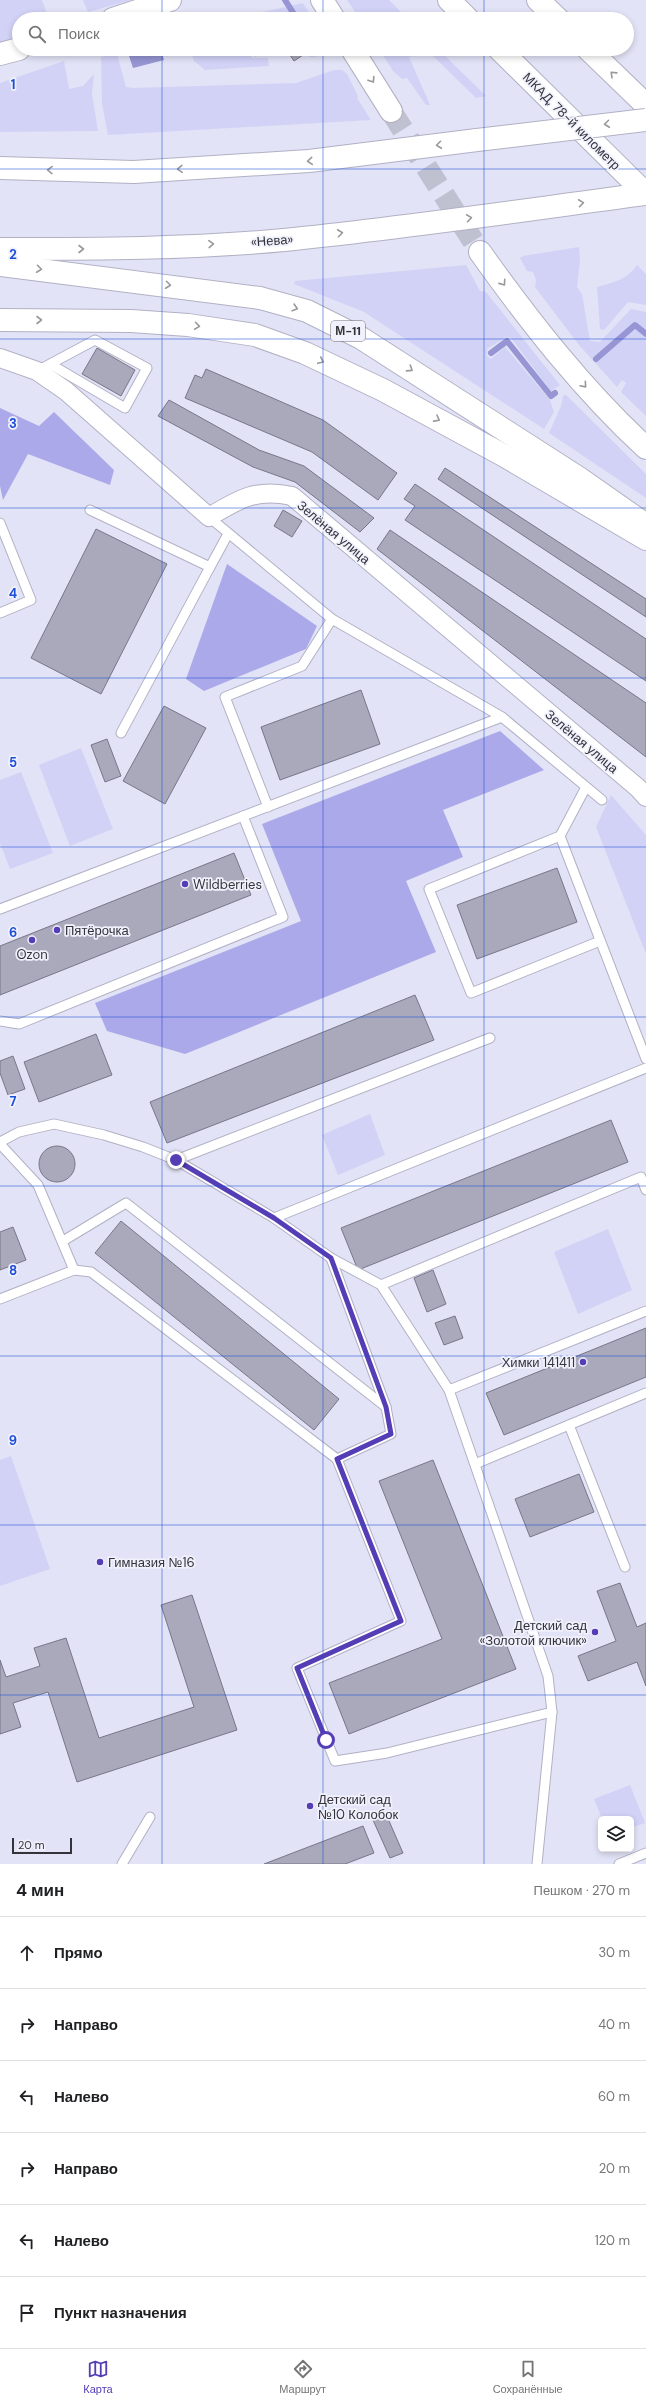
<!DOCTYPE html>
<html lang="ru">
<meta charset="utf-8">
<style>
body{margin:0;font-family:"DM Sans",sans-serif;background:#f2f2f2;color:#202124}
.controls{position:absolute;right:12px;bottom:12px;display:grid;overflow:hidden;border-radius:6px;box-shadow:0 2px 6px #0003}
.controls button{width:36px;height:36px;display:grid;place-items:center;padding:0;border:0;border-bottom:1px solid #e0e0e0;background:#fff;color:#202124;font:20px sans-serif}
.scale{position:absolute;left:12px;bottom:10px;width:60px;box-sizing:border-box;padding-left:4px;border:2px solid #33333a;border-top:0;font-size:11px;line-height:14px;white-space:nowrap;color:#33333a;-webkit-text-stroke:3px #f0f1fc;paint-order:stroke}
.stop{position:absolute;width:12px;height:12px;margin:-9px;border:3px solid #543db5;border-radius:50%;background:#fff}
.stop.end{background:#543db5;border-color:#fff;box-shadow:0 1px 4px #0008}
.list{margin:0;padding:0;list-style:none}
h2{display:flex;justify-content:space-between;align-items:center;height:52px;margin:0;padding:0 16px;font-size:17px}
h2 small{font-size:13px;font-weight:400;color:#757577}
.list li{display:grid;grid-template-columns:26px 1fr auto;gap:12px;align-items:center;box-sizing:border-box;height:72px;padding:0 16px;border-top:1px solid #e0e0e0}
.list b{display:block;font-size:15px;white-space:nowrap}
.list em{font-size:13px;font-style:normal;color:#757577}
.icon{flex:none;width:22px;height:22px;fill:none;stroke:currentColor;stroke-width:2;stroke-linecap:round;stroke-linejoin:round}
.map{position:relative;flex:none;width:646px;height:1864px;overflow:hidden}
.search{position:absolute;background:#fff;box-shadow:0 2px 6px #0003;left:12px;right:12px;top:12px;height:44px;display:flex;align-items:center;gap:10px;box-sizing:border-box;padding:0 14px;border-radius:22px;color:#757577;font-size:15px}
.sheet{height:484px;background:#fff}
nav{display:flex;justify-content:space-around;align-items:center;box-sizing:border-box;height:56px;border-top:1px solid #e0e0e0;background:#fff;font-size:11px;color:#757577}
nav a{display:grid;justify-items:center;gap:2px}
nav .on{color:#543db5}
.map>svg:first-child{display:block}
.green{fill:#d2d2f7}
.forest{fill:#aba9e9}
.water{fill:#9795d3}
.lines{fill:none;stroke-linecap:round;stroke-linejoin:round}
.stream{stroke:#9795d3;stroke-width:6}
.building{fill:#a9a9bb;stroke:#778}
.primary-tunnel{stroke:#bfc0d0;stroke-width:22;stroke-dasharray:22 11;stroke-linecap:butt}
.lane-casing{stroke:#b1b1c4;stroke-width:11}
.street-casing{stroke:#b1b1c4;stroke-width:20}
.secondary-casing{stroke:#b1b1c4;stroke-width:24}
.primary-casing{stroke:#b1b1c4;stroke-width:24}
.highway-casing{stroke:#b1b1c4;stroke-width:24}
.lane{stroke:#fff;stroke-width:9}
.street{stroke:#fff;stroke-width:18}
.secondary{stroke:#fff;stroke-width:22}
.primary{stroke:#fff;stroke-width:22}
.highway{stroke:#fff;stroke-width:22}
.primary-bridge-casing{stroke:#b1b1c4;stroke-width:24;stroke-linecap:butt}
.primary-bridge{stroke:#fff;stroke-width:22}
.oneway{stroke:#99999c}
.route{stroke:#543db5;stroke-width:5}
.grid{fill:none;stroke:#1d4ed8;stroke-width:1;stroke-opacity:0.55}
.poi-dot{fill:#543db5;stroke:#f0f1fc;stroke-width:1.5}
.labels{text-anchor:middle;stroke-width:3.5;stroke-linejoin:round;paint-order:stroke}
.shield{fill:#f0f1fc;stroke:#6c6c74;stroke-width:1}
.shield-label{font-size:12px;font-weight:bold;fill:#33333a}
.street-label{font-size:13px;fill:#33333a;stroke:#f0f1fc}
.poi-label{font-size:13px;fill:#33333a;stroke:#f0f1fc;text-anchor:start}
.grid-label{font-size:13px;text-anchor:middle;font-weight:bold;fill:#1d4ed8;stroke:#f0f1fc;stroke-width:3.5;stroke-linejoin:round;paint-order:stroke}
</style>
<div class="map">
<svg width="646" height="1864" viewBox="0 0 646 1864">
<rect width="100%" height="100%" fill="#e2e3f6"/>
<g class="green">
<path d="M 0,0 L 42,0 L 49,19 L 19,19 L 19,37 L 0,43 Z"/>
<path d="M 83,0 L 131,0 L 88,12 Z"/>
<path d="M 347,0 L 389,0 L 408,19 L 360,19 Z"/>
<path d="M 303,3 L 313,19 L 231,19 Z"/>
<path d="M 190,49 L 245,49 L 253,58 L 268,58 L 269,66 L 205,70 L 194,61 Z"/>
<path d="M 301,49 L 327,49 C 318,59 309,61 301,49 Z"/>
<path d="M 379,49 L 438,49 L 486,96 L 476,98 L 429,52 L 409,57 L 430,105 L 426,105 L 407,78 L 402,79 L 393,71 Z"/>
<path d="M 117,54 L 126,87 L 133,88 L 296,83 L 334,70 L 342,70 L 347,74 L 358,96 L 357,98 L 371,120 L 108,135 L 102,104 L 101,57 Z"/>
<path d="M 64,61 L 69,89 L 83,86 L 94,74 L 92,94 L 98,131 L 0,132 L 0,83 Z"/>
<path d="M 579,247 L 580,260 L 577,287 L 582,294 L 590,341 L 600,342 L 631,309 L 646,312 L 646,416 L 621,392 L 626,383 L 622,380 L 617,387 L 579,345 L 535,287 L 536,280 L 533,272 L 527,271 L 520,258 L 523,256 Z"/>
<path d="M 466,265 L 480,291 L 486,292 L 560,385 L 551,391 L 511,338 L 506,337 L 487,349 L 487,356 L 491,359 L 505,347 L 550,400 L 554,412 L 544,429 L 364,312 L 294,284 L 295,281 Z"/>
<path d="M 637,265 L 646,274 L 646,305 L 628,302 L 604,330 L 600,329 L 597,287 C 613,283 628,279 637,265 Z"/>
<path d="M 566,395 L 646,474 L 646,498 L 549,433 L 561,406 L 563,396 Z"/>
<path d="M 81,748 L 113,829 L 70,846 L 39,765 Z"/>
<path d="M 21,772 L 53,853 L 10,869 L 0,843 L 0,780 Z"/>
<path d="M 611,795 L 646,835 L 646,954 L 596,827 Z"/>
<path d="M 370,1114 L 385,1155 L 338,1175 L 322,1135 Z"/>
<path d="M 608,1229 L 632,1290 L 578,1314 L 554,1252 Z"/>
<path d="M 11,1456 L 50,1569 L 0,1586 L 0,1460 Z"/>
<path d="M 630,1785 L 645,1823 L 631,1828 L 631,1819 L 602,1819 L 594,1799 Z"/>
</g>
<g class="forest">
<path d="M 0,408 L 39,426 L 54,412 L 114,470 L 110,485 L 28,454 L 3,500 L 0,486 Z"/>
<path d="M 227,564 L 317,626 L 306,649 L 204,691 L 186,679 Z"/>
<path d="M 500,731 L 544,770 L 443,810 L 463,857 L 406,881 L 436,952 L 185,1054 L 107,1031 L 95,1003 L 301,921 L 262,824 Z"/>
</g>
<path class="water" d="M 156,49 L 161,49 L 164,60 L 133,68 L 129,56 Z"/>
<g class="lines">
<g class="stream">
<path d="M 285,0 L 297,19"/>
<path d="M 491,353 L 507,341 L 551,396 L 555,393"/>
<path d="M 596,359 L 635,325 L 646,334"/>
</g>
</g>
<g class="building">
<path d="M 251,49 L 266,49 L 255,56 Z"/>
<path d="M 286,49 L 299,49 L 303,55 L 294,61 Z"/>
<path d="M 97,348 L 135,370 L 121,396 L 82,374 Z"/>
<path d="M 206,369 L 323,420 L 397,473 L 378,500 L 312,452 L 185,398 L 195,375 L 202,378 Z"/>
<path d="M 169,400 L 259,450 L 304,466 L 374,518 L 360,532 L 295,482 L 253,467 L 158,416 Z"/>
<path d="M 445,468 L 646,599 L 646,617 L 438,479 Z"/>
<path d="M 415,484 L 646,639 L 646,681 L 405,520 L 415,506 L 404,499 Z"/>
<path d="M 283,510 L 302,521 L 292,537 L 274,526 Z"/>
<path d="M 96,529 L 167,564 L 101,694 L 31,658 Z"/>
<path d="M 390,530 L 646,703 L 646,757 L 377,549 Z"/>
<path d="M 361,690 L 380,744 L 280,780 L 261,727 Z"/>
<path d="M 164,706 L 206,728 L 165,804 L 123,781 Z"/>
<path d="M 107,739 L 121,776 L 105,782 L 91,745 Z"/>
<path d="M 234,853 L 251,895 L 0,995 L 0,946 Z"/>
<path d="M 557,868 L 577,922 L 477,959 L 457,905 Z"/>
<path d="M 415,995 L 434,1040 L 167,1143 L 150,1102 Z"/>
<path d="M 96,1034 L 112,1075 L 39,1102 L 24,1062 Z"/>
<path d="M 13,1056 L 25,1089 L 8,1095 L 0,1073 L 0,1061 Z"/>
<path d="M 611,1120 L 628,1162 L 358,1270 L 341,1228 Z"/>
<circle cx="57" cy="1164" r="18"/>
<path d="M 121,1221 L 339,1399 L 314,1430 L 95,1253 Z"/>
<path d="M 13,1227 L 26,1260 L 0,1270 L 0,1232 Z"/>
<path d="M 433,1270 L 446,1304 L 427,1312 L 414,1278 Z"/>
<path d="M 455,1316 L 463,1338 L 444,1345 L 435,1323 Z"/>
<path d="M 646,1328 L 646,1377 L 504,1435 L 486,1393 Z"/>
<path d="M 433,1460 L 516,1669 L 349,1734 L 329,1683 L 442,1639 L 379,1481 Z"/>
<path d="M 579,1474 L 594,1512 L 530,1537 L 515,1499 Z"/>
<path d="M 620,1583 L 637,1627 L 646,1623 L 646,1686 L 637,1662 L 588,1681 L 578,1656 L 616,1641 L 597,1591 Z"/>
<path d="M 192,1595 L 237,1730 L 77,1782 L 48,1692 L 13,1703 L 21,1727 L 0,1734 L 0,1660 L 6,1677 L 40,1666 L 34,1648 L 66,1638 L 99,1738 L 194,1707 L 161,1605 Z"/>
<path d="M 386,1814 L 403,1853 L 390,1858 L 373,1820 Z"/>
<path d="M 363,1826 L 374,1853 L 345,1864 L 264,1864 Z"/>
</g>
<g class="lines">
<path class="primary-tunnel" d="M 391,111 L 480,252"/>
<g class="lane-casing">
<g id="lane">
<path d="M 37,371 L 95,340 L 147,368 L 125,408 L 50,364"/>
<path d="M 90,510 L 210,567 L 228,534"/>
<path d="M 209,517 L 332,619 L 502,717 L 602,800"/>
<path d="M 0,523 L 31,600 L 0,613"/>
<path d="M 121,733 L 210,567"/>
<path d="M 586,787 L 560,836 L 429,889 L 471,993 L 600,941"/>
<path d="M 268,807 L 225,697 L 302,666 L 332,619"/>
<path d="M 560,836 L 646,1059"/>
<path d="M 0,909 L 502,717"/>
<path d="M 0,1021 L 19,1024 L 283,917 L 243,816"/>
<path d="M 0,1142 L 19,1132 L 54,1124 L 104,1135 L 143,1147 L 176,1160 L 274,1218 L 331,1258 L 381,1285 L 449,1390 L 548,1676 L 552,1712 L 537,1864"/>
<path d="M 0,1144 L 38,1185 L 74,1270"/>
<path d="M 176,1160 L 490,1038"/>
<path d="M 274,1218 L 646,1068"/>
<path d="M 63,1241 L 126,1203 L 386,1407"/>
<path d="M 331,1258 L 386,1407 L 391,1434 L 337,1459 L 401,1621 L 297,1668 L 335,1761 L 387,1753 L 552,1712"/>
<path d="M 381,1285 L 641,1177 L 646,1190"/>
<path d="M 0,1299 L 74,1270 L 91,1272 L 337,1459"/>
<path d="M 449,1390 L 646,1311"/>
<path d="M 569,1425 L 625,1567"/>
<path d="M 475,1464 L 646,1393"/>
<path d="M 122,1864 L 150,1817"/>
<path d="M 619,1864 L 646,1853"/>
</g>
</g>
<g class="street-casing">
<path id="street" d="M 0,358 L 37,371 L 66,391 L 209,517 C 239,499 256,488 292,496 L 638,788 L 646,797"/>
</g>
<g class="secondary-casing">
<path id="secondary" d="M 0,320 L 131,321 L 188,325 L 255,335 L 305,353 L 383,390 L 503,455 L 646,539"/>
</g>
<g class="primary-casing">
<g id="primary">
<path d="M 322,0 L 334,19"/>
<path d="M 352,49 L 391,111"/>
<path d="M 0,168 L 134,172 L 309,161 L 477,140"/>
<path d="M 480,252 C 530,322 583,390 646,448"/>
</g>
</g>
<g class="highway-casing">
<g id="highway">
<path d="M 449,0 L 468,19"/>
<path d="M 538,0 L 558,19"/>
<path d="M 113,19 L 170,0"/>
<path d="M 499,49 L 646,194"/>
<path d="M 588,49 L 646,105"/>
<path d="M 0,54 L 19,49"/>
<path d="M 0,249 C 95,249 189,249 284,240 C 405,228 525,210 646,194"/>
<path d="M 0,265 L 260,298 L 307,311 L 361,338 L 579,478 L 646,525"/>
</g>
</g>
<use href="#lane" class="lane"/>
<use href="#street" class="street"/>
<use href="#secondary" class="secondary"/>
<use href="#primary" class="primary"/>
<use href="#highway" class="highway"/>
<g class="primary-bridge-casing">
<path id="primary-bridge" d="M 477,140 L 646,120"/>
</g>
<use href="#primary-bridge" class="primary-bridge"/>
</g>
<defs><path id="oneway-chevron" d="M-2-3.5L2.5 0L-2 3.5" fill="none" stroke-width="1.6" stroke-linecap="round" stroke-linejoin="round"/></defs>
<g class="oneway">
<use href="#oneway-chevron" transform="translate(613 74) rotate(-136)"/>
<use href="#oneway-chevron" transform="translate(372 80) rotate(58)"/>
<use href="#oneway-chevron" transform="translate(607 124) rotate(173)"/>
<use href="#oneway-chevron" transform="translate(439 145) rotate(173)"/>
<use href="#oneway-chevron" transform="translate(310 161) rotate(175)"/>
<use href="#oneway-chevron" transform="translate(180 169) rotate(177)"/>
<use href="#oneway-chevron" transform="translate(50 170) rotate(-179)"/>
<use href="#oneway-chevron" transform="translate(581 203) rotate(-8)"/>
<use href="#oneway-chevron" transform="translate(469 218) rotate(-8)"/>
<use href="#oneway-chevron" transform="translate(340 233) rotate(-7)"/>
<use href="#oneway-chevron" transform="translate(211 244) rotate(-3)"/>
<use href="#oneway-chevron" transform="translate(81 249)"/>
<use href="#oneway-chevron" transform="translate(39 269) rotate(7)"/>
<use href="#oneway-chevron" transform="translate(503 283) rotate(55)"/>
<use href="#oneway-chevron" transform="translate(168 285) rotate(7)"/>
<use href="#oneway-chevron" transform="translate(295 308) rotate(16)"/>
<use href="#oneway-chevron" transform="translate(39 320)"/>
<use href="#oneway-chevron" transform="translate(197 326) rotate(8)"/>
<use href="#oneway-chevron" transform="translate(321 361) rotate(25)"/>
<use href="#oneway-chevron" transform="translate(410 369) rotate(33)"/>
<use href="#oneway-chevron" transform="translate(584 385) rotate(49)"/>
<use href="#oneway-chevron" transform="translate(437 419) rotate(28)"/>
</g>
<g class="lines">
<path class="route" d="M 176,1160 L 274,1218 L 331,1258 L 386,1407 L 391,1434 L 337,1459 L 401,1621 L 297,1668 L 326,1740"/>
</g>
<path class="grid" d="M 162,0 L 162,19M 323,0 L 323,19M 484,0 L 484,19M 162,49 L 162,1864M 323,49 L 323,1864M 484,49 L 484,1864M 0,169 L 646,169M 0,339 L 646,339M 0,508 L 646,508M 0,678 L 646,678M 0,847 L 646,847M 0,1017 L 646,1017M 0,1186 L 646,1186M 0,1356 L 646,1356M 0,1525 L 646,1525M 0,1695 L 646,1695"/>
<g class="poi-dot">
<circle cx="185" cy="884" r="4"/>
<circle cx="57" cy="930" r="4"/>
<circle cx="32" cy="940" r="4"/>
<circle cx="583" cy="1362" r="4"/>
<circle cx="100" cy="1562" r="4"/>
<circle cx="595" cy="1632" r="4"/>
<circle cx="310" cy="1806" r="4"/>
</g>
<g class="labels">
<rect class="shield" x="331" y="321" width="34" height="20" rx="3"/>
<g class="shield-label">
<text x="348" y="335">М-11</text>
</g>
<g class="street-label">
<text transform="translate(572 121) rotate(45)" y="5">МКАД, 78-й километр</text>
<text transform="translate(272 240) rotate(-4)" y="5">«Нева»</text>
<text transform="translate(334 532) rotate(40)" y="5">Зелёная улица</text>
<text transform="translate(582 741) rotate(40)" y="5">Зелёная улица</text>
</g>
<g class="poi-label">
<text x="193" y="889">Wildberries</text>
<text x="65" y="935">Пятёрочка</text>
<text x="32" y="959" text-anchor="middle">Ozon</text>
<text x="575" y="1367" text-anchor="end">Химки 141411</text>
<text x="108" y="1567">Гимназия №16</text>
<text x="587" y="1630" text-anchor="end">Детский сад<tspan x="587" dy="15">«Золотой ключик»</tspan></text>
<text x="318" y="1804">Детский сад<tspan x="318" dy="15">№10 Колобок</tspan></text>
</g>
</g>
<g class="grid-label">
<text x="13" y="89">1</text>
<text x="13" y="259">2</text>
<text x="13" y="428">3</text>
<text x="13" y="598">4</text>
<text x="13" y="767">5</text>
<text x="13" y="937">6</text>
<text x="13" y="1106">7</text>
<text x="13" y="1275">8</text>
<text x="13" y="1445">9</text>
</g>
</svg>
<div class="controls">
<button><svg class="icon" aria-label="layers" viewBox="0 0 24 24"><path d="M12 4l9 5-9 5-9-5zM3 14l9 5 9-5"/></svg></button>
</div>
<div class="scale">20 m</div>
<div class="stop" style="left:326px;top:1740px"></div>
<div class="stop end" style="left:176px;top:1160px"></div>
<div class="search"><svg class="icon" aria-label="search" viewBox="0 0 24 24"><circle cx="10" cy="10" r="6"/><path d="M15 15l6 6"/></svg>Поиск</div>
</div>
<section class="sheet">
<h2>4 мин<small>Пешком · 270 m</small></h2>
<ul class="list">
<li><svg class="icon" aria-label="ahead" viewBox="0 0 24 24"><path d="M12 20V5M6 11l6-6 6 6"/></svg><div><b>Прямо</b></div><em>30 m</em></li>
<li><svg class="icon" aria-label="right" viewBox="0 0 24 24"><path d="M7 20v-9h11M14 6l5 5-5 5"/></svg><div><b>Направо</b></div><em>40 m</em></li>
<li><svg class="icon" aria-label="left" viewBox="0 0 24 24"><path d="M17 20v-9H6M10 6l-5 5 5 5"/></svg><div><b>Налево</b></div><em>60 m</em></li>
<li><svg class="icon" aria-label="right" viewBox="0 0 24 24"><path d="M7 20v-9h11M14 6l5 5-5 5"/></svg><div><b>Направо</b></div><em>20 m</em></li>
<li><svg class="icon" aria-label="left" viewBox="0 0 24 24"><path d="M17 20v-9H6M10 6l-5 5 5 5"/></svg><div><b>Налево</b></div><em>120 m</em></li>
<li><svg class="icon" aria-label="arrive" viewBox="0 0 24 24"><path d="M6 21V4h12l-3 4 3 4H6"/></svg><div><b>Пункт назначения</b></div></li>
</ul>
</section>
<nav>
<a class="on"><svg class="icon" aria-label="map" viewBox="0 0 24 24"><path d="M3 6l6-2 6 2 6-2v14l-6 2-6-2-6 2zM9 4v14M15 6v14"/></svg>Карта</a>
<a><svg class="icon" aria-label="directions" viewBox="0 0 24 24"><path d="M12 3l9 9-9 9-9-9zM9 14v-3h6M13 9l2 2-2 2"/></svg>Маршрут</a>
<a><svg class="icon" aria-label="saved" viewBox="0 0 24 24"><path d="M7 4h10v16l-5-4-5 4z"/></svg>Сохранённые</a>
</nav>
